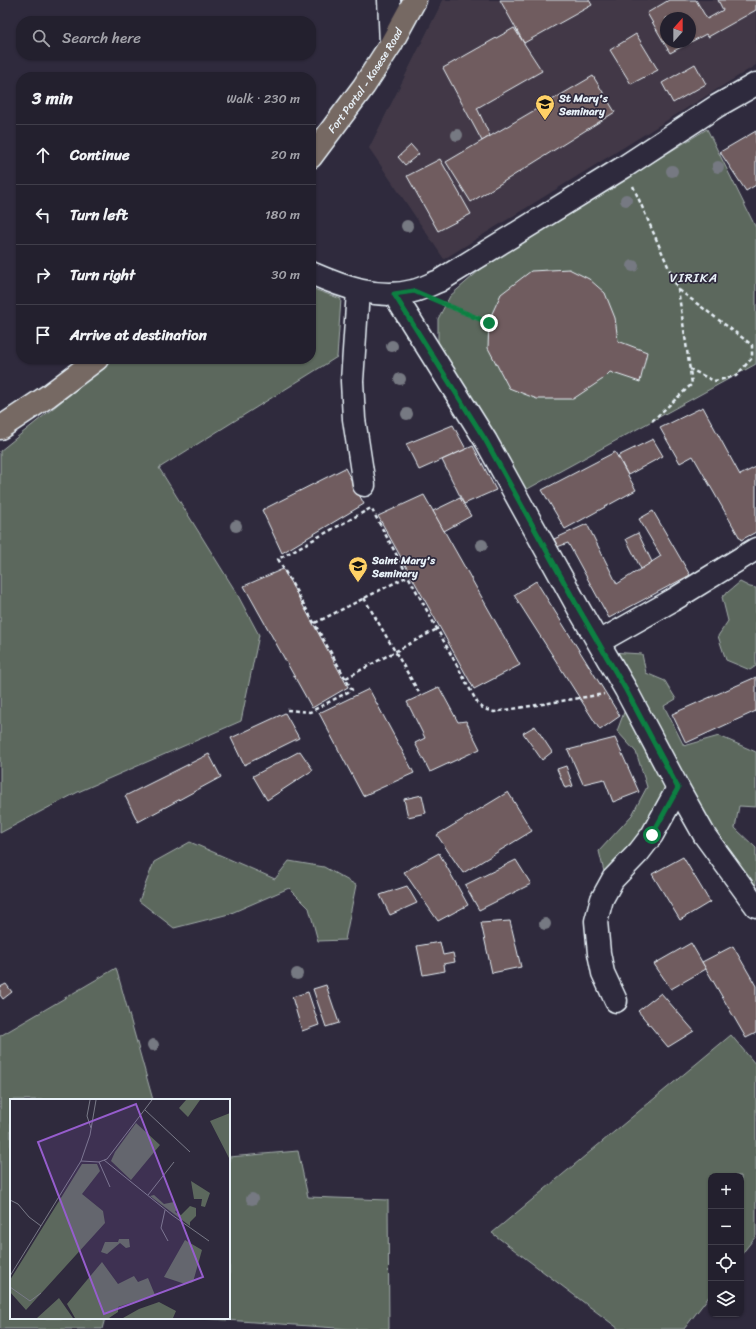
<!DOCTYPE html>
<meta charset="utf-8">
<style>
body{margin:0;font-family:Sriracha,sans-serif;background:#2b2836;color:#f1f3f6}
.controls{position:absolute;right:12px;bottom:12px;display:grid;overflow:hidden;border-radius:8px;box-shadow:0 1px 3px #0004}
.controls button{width:36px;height:36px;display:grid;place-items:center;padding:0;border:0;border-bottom:1px solid #403e4a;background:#23202e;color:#f1f3f6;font:20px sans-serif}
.compass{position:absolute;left:660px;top:12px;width:36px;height:36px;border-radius:50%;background:#23202e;box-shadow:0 1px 3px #0004;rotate:21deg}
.stop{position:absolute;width:12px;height:12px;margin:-9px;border:3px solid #0b8043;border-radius:50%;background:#fff}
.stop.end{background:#0b8043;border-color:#fff;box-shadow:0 1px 4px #0008}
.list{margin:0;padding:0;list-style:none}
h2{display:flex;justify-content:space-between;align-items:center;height:52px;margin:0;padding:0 16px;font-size:17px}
h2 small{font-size:13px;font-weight:400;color:#a3a3aa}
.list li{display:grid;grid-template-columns:26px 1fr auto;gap:12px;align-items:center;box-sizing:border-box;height:60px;padding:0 16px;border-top:1px solid #403e4a}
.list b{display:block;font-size:15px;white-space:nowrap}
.list em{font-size:13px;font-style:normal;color:#a3a3aa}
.icon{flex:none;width:22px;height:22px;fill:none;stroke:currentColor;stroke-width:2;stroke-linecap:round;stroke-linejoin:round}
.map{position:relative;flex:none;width:756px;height:1329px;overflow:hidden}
.search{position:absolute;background:#23202e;box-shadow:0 1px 3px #0004;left:16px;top:16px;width:300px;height:44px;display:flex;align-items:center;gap:10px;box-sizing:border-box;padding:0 14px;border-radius:16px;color:#a3a3aa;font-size:15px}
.panel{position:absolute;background:#23202e;box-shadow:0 1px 3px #0004;left:16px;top:72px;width:300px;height:292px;border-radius:16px}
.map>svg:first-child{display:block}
.built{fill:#423947;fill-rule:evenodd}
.green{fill:#5c685d;stroke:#a2acaa}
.building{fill:#705c5e;stroke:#e8f1f8;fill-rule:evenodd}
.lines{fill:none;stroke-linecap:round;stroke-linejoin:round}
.minor-casing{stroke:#e8f1f8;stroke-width:25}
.trunk-casing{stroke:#e8f1f8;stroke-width:25}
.path{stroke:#e8f1f8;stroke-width:2.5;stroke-dasharray:4 3;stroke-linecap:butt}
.minor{stroke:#2f2a3d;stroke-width:22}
.trunk{stroke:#766964;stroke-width:22}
.tree{fill:#767982}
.route{stroke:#0b8043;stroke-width:5}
.labels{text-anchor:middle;stroke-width:3.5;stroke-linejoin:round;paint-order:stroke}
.street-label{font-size:11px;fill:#e8f1f8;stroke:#2f2a3d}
.poi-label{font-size:11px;font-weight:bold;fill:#e8f1f8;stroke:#2f2a3d;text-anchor:start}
.quarter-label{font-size:13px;letter-spacing:1px;fill:#e8f1f8;stroke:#2f2a3d}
.inset-road{fill:none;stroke:#797a88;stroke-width:1}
.view{fill:#965dcd;fill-opacity:0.15;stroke:#965dcd;stroke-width:2}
.inset-edge{fill:none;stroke:#e8f1f8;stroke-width:2}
</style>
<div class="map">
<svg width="756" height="1329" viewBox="0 0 756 1329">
<rect width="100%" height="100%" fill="#2f2a3d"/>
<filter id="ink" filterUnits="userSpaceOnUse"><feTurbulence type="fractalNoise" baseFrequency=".025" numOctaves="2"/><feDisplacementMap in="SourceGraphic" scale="8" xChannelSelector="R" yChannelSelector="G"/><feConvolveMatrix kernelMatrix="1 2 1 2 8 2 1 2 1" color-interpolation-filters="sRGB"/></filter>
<g filter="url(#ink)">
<path class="built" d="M 443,0 L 756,0 L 756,65 L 444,259 L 369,148 ZM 666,18 L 690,18 L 690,42 L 666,42 Z"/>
<g class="green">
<path d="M 707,129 L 756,228 L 756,364 L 522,492 L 438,345 L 438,319 L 450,296 L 488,263 Z"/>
<path d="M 311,288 L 341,299 L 337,357 L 159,468 L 236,592 L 259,635 L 241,721 L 78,792 L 0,833 L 0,451 L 114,359 L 311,359 Z"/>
<path d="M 740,582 L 750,587 L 756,588 L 756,666 L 750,670 L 726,660 L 718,636 L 728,621 L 722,597 Z"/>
<path d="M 610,652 L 642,654 L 646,673 L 665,681 L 676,699 L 664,706 L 684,746 L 719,736 L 756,752 L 756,807 L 739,806 L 735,828 L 756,848 L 756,896 L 709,830 Z"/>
<path d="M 626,707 L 671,787 L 651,826 L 606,880 L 599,851 L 632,815 L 647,787 L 636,752 L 617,731 Z"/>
<path d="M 190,842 L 275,879 L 289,861 L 324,867 L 356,885 L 345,940 L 318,941 L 309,908 L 289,888 L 229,914 L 174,928 L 139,901 L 154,862 Z"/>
<path d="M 116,968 L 153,1100 L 11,1100 L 11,1318 L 105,1318 L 102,1329 L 0,1329 L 0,1036 Z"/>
<path d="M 731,1035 L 756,1065 L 756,1236 L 741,1255 L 741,1176 L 711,1176 L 711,1294 L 684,1329 L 619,1329 L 492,1233 Z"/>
<path d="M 298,1151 L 308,1197 L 388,1200 L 389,1329 L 350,1329 L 199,1318 L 229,1318 L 229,1157 Z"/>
</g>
<g class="building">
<path d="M 500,0 L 589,0 L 592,5 L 524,43 Z"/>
<path d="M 669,0 L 696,0 L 707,19 L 723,10 L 718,0 L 756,0 L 756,10 L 708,37 L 706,34 L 670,53 L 647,13 ZM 666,18 L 690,18 L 690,42 L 666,42 Z"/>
<path d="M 514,28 L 542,71 L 477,108 L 490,136 L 482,141 L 443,68 Z"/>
<path d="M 636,34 L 658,70 L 631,84 L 610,50 Z"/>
<path d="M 695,64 L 706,84 L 673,103 L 662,83 Z"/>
<path d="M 593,76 L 615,112 L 471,202 L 446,162 Z"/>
<path d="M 756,131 L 756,185 L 746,191 L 720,152 Z"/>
<path d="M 411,145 L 419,154 L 405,165 L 398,157 Z"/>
<path d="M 440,159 L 471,214 L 438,231 L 407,176 Z"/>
<path d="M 569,269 L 589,279 L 605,293 L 615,318 L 618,341 L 647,352 L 640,382 L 610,372 L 603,379 L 573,399 L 537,399 L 509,388 L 488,348 L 489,320 L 501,294 L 531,271 Z"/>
<path d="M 703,407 L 740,475 L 756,467 L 756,532 L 741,540 L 693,456 L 680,463 L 660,428 Z"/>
<path d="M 453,425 L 466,449 L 419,470 L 406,444 Z"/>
<path d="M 653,439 L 663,456 L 628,475 L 618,456 Z"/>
<path d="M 473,446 L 496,490 L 464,504 L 442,460 Z"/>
<path d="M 615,452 L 636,490 L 565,529 L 542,490 Z"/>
<path d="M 345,468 L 364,504 L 282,553 L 262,510 Z"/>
<path d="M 424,495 L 520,665 L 474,689 L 378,516 Z"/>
<path d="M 460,498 L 471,516 L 444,531 L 433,511 Z"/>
<path d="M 653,511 L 690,575 L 609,618 L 568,543 L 557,547 L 554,539 L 587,524 L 617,584 L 661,556 L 639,519 Z"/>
<path d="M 638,533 L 652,562 L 641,569 L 626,539 Z"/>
<path d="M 283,569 L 348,687 L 312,708 L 244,586 Z"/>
<path d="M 536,581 L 620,716 L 600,730 L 514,595 Z"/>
<path d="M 756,677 L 756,711 L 686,743 L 672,714 Z"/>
<path d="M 439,687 L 458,722 L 466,721 L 480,749 L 430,772 L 415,743 L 425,738 L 407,702 Z"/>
<path d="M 369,689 L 414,773 L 363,796 L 319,713 Z"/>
<path d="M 285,713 L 299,738 L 244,765 L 231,738 Z"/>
<path d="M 535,726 L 552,752 L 542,760 L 523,733 Z"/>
<path d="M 615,738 L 639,792 L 613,802 L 604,779 L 583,784 L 568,750 Z"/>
<path d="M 300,751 L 313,770 L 267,800 L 253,776 Z"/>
<path d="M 209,754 L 221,777 L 138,822 L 125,796 Z"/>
<path d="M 566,766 L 573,786 L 565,788 L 557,769 Z"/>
<path d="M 508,792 L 532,831 L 463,873 L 437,835 Z"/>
<path d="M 422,795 L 426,813 L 408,817 L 404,799 Z"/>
<path d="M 439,853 L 468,905 L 438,921 L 404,872 Z"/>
<path d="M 683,857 L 710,902 L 680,920 L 652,874 Z"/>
<path d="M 516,860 L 531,884 L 479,910 L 465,885 Z"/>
<path d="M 407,886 L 417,903 L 390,915 L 380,895 Z"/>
<path d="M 510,921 L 521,967 L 492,973 L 481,923 Z"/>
<path d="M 440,942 L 443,955 L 453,953 L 455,962 L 444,964 L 445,971 L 423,975 L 417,946 Z"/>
<path d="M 691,943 L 706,969 L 671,989 L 654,964 Z"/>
<path d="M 733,946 L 756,986 L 756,1033 L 746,1038 L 702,962 Z"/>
<path d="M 6,984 L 12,992 L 3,999 L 0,995 L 0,987 Z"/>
<path d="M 326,985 L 339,1023 L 326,1027 L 313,989 Z"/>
<path d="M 308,992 L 319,1025 L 302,1031 L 292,997 Z"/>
<path d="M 661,993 L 694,1031 L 668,1047 L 638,1011 Z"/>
</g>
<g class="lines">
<g class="minor-casing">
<g id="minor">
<path d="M 389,0 L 391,44"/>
<path d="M 311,273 C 343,287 378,300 413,291 C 422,289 431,284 439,281 L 624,167 L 717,106 L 756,84"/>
<path d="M 358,291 L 352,381 L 354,419 L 364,485"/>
<path d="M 394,294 L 486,441 L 580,611 L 626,690 L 678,788 L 705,836 L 756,906"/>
<path d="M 599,642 L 673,600 L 756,549"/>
<path d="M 616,1001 L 603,973 L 599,953 L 596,921 L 602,899 L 613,879 L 639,852 L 652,835 L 678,788"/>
</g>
</g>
<g class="trunk-casing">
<g id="trunk">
<path id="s1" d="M 311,157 L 364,86 L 391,44 L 415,0"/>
<path d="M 0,428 L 48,396 L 97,359"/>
</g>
</g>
<g class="path">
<path d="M 633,186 L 678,289 L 692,384 L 651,422"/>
<path d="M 679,290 L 752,345 L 752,358 L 736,376 L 714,381 L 690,369"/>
<path d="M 442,303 L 489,323"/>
<path d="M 364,598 L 421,696"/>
<path d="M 315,623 L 408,576"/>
<path d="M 346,678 L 437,629"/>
<path d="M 287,710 L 310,712 L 352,690 L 278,559 L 371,508 L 478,704 L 484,709 L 494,712 L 604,694"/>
</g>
<use href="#minor" class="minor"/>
<use href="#trunk" class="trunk"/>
</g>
<g class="tree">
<circle cx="457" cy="135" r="6"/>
<circle cx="718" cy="167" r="6"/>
<circle cx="672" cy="171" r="6"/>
<circle cx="626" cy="200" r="6"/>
<circle cx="407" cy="226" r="6"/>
<circle cx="633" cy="266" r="6"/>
<circle cx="392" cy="346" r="6"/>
<circle cx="400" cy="379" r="6"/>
<circle cx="407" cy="414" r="6"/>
<circle cx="236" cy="526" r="6"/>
<circle cx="482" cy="545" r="6"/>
<circle cx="545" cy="924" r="6"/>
<circle cx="297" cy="974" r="6"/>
<circle cx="153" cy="1045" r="6"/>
<circle cx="252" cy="1199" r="6"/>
</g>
</g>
<g class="lines" filter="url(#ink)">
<path class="route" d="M 489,323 L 414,291 L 394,294 L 486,441 L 580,611 L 626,690 L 678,788 L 652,835"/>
</g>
<defs>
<g id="university-pin" transform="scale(1)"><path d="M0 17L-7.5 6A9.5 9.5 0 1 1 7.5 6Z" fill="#ffd166" stroke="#2f2a3d"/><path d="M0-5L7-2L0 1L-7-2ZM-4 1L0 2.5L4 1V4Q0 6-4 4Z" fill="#111"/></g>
<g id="school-pin" transform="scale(1)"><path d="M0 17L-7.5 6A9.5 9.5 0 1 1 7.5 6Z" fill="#ffd166" stroke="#2f2a3d"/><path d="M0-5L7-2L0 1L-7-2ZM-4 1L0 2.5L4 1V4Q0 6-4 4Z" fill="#111"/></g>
</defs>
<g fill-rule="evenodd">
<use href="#university-pin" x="545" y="104"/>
<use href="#school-pin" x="358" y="566"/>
</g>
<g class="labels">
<g class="street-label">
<text dy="4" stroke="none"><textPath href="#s1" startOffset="94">Fort Portal - Kasese Road</textPath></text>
</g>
<g class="poi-label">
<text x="559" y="102">St Mary's<tspan x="559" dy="13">Seminary</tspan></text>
<text x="372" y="564">Saint Mary's<tspan x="372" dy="13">Seminary</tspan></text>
</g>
<g class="quarter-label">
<text x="694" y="282">VIRIKA</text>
</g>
</g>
<g transform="translate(10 1099)">
<rect width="220" height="220" fill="#2f2a3d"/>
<path d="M 176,1 L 190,1 L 178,18 L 169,9 ZM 220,14 L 220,59 L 219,59 L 200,22 ZM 126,24 L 150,46 L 121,81 L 101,62 L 105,53 ZM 72,65 L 87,65 L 90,72 L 72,95 L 93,112 L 95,124 L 16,211 L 0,193 L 0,181 ZM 181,82 L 200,94 L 195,108 L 191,107 L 192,100 L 184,100 ZM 144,96 L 154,105 L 164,103 L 167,110 L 165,113 L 171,116 L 180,107 L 186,109 L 186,117 L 180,123 L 180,127 L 140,97 ZM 109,140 L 119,140 L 120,148 L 116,149 L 110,144 L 97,155 L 91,153 L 95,143 L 108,143 ZM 175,141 L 192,151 L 183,183 L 175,185 L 154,178 ZM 92,163 L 108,185 L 124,177 L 128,183 L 138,179 L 145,196 L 108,208 L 108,213 L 99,219 L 65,219 L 57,205 ZM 49,199 L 63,219 L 27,219 ZM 149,203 L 166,212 L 163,219 L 113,219 L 129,210 Z" fill="#5c685d"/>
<path class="inset-road" d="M 80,1 L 77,17 L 81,29M 135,11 L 180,53M 94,61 L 162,116 L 199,142M 71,62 L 89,63 L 97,60 L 142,1M 89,63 L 100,88M 138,96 L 164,63M 0,101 L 8,105 L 19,118 L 31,127M 155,111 L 151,129 L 158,142M 0,177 L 71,62 L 80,36 L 86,1M 0,188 L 20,202 L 31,194"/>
<path class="view" d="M 126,5 L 193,178 L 94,215 L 28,43 Z"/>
<rect width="220" height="220" class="inset-edge"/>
</g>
</svg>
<div class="controls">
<button>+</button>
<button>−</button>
<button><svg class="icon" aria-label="locate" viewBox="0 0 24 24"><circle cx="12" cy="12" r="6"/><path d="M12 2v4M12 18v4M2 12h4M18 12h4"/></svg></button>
<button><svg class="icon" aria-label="layers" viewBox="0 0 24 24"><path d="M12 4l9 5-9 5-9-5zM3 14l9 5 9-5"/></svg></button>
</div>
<svg class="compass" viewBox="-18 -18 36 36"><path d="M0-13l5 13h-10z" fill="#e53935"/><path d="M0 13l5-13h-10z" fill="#a3a3aa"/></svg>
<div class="stop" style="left:652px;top:835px"></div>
<div class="stop end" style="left:489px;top:323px"></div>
<div class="search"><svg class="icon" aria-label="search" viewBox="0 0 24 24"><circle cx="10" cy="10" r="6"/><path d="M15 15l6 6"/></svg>Search here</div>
<section class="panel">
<h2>3 min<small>Walk · 230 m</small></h2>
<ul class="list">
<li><svg class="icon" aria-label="ahead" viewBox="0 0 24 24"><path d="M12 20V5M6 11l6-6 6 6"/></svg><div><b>Continue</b></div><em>20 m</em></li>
<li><svg class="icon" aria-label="left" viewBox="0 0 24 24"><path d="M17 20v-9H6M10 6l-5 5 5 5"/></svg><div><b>Turn left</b></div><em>180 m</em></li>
<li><svg class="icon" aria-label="right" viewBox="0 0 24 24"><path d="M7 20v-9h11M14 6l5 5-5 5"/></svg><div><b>Turn right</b></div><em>30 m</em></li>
<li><svg class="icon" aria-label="arrive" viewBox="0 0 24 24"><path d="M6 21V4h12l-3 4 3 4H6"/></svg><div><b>Arrive at destination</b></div></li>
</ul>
</section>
</div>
